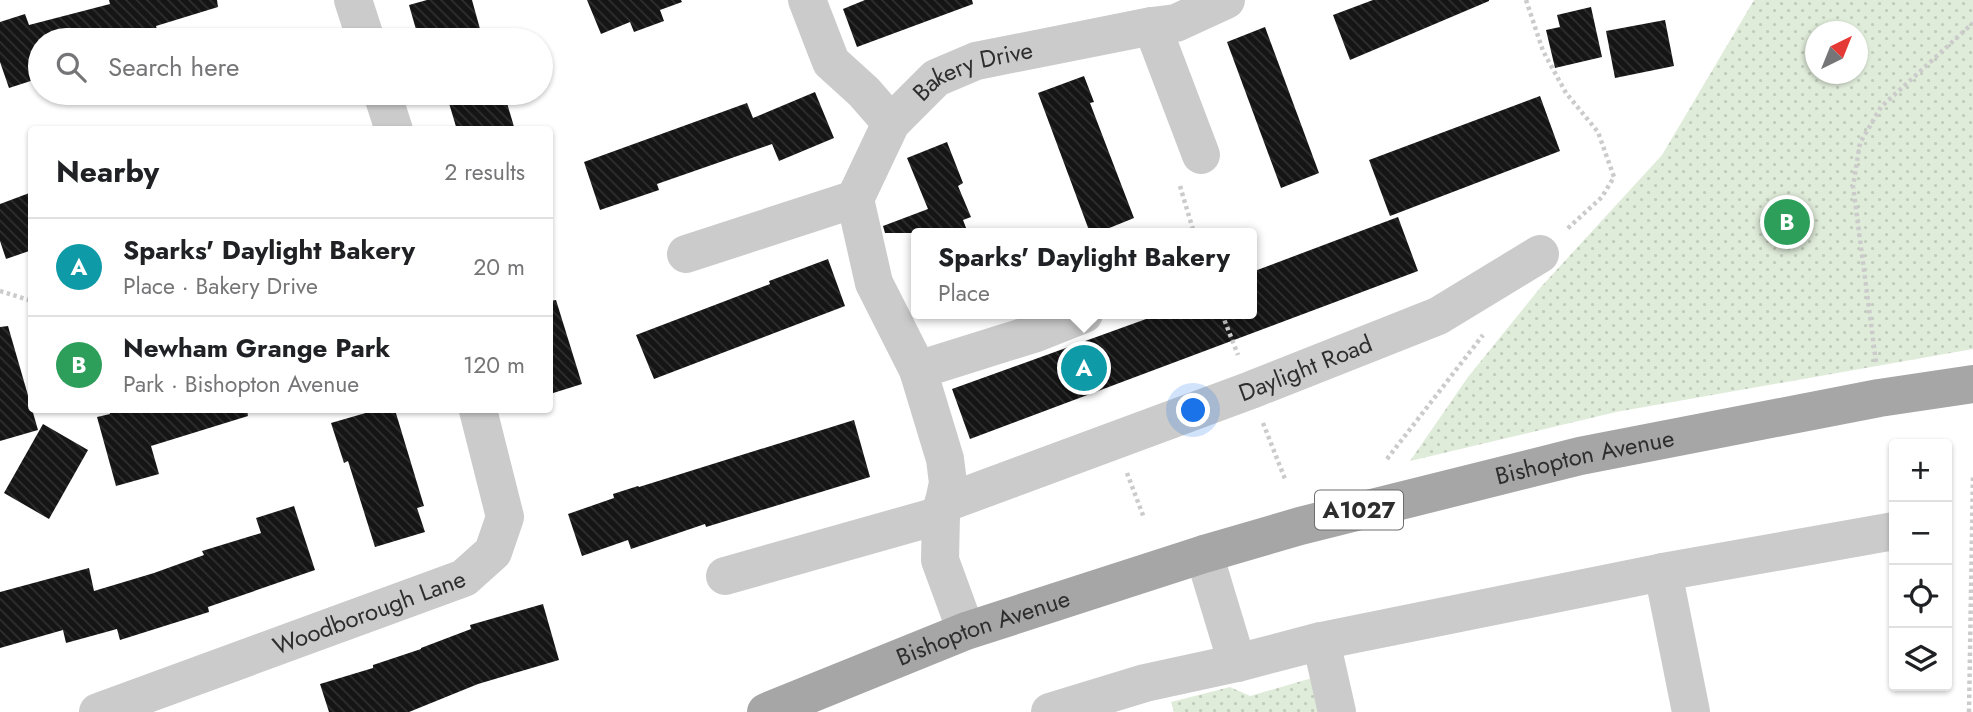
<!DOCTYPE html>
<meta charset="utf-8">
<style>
body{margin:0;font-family:Jost,sans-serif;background:#f6f6f6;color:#202124}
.controls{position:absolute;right:21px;bottom:21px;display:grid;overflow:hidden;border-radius:7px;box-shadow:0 2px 5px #0004}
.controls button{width:63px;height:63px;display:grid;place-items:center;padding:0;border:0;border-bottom:2px solid #e0e0e0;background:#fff;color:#202124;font:35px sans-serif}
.compass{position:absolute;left:1805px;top:21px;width:63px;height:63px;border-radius:50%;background:#fff;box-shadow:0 2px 5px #0004;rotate:43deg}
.you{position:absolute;left:1194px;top:411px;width:24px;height:24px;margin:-18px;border:5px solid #fff;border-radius:50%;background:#1a73e8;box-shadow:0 0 0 10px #1a73e833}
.badge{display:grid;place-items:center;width:46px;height:46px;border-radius:50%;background:#0f766e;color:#fff;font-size:23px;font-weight:700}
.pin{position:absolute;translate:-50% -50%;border:4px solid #fff;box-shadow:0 2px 7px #0006}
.popup{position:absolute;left:911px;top:228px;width:346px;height:91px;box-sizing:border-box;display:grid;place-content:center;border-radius:7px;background:#fff;filter:drop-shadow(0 2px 5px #0005);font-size:23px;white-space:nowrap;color:#757577}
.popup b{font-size:26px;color:#202124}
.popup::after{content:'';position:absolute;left:50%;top:100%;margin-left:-14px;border:14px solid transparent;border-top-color:#fff}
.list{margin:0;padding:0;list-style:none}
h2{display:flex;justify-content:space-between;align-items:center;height:91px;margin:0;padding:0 28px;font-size:30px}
h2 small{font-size:23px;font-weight:400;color:#757577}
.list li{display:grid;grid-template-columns:46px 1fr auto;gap:21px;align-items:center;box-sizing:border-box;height:98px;padding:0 28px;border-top:2px solid #e0e0e0}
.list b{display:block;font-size:26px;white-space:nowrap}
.list p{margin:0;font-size:23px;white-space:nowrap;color:#757577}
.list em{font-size:23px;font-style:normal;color:#757577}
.icon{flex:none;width:38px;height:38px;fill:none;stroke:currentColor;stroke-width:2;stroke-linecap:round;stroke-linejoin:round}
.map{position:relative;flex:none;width:1973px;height:712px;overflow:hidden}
.search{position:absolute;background:#fff;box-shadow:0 2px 5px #0004;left:28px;top:28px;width:525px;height:77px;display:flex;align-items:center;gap:18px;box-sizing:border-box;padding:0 24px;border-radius:38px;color:#757577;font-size:26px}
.panel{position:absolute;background:#fff;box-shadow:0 2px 5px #0004;left:28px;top:126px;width:525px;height:287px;border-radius:7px}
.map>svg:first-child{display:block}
.grass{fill:url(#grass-dots);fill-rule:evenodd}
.building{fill:url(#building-back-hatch)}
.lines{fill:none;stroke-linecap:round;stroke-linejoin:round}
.path{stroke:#cbcbcb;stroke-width:4.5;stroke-dasharray:3.5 3.5;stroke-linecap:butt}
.minor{stroke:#cbcbcb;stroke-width:38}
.major{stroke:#a6a6a6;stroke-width:38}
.labels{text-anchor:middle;stroke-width:7;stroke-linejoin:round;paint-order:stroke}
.shield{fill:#fff;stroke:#6d6d6d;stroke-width:2}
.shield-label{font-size:23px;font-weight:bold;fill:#2e2e2e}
.street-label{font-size:24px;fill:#2e2e2e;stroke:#fff}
</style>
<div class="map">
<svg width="1973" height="712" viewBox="0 0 1973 712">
<defs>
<pattern id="grass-dots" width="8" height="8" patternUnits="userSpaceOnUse" patternTransform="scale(1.75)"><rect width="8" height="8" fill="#e0ecda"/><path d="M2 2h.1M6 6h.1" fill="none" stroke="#c0cbbb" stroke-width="1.8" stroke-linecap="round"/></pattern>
<pattern id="building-back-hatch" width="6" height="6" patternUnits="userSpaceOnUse" patternTransform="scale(1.75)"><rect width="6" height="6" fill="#151515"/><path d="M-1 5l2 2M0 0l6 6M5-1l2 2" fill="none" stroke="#2f2f2f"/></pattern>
</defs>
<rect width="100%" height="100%" fill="#fff"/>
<g class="grass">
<path d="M 1754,0 L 1973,0 L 1973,349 L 1616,412 L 1410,461 L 1468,377 L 1540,288 L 1662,155 ZM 1815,32 L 1857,32 L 1857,74 L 1815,74 Z"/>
<path d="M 1312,678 L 1325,712 L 1174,712 L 1171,702 L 1230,687 L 1250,696 Z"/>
</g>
<g class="building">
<path d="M 109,0 L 217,0 L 218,7 L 156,26 L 160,40 L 40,40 L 40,78 L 9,88 L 0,62 L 0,22 L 25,14 L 29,25 L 110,4 Z"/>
<path d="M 427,0 L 472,0 L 480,29 L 440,40 L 419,40 L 409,5 Z"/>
<path d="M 587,0 L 681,0 L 682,2 L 660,10 L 664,21 L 634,32 L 630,22 L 601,34 Z"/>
<path d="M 865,0 L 972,0 L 973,4 L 857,47 L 843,9 Z"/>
<path d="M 1373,0 L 1489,0 L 1489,1 L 1350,60 L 1333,15 Z"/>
<path d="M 1591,7 L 1602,57 L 1555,68 L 1546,30 L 1560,27 L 1557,15 Z"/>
<path d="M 1665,20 L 1674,66 L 1615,78 L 1606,31 Z"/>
<path d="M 1265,27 L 1319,173 L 1281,188 L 1227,42 Z"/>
<path d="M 1084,76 L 1094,102 L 1090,103 L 1134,218 L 1097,233 L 1090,233 L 1038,93 Z"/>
<path d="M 815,92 L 834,138 L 779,161 L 772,144 L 657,184 L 659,190 L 600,210 L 584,162 L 747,103 L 753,118 Z"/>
<path d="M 446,93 L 504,93 L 515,130 L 457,130 Z"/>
<path d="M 1540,96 L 1560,151 L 1390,216 L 1369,160 Z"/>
<path d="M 947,142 L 963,183 L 958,186 L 971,217 L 963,220 L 968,233 L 885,233 L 883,226 L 928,209 L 907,158 Z"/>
<path d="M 32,192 L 32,250 L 6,259 L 0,241 L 0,204 Z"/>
<path d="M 1398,217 L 1418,271 L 970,439 L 952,389 L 1160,314 L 1252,314 L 1252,272 Z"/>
<path d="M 828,259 L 845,306 L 654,379 L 636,335 L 770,284 L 769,281 Z"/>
<path d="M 556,300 L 582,384 L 550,394 L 550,301 Z"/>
<path d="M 8,326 L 38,430 L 0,441 L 0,327 Z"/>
<path d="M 109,410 L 247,410 L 248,416 L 151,446 L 159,474 L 116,486 L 97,417 L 110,414 Z"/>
<path d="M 376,410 L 395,410 L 424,506 L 417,508 L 425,532 L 375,547 L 348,461 L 344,463 L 331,423 Z"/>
<path d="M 854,420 L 870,477 L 706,527 L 705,524 L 631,549 L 628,540 L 582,556 L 568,514 L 614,498 L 613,494 L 638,486 L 639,487 Z"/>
<path d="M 43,424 L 88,450 L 49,519 L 4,493 Z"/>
<path d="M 294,506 L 315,570 L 208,607 L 209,612 L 120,640 L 117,629 L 66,643 L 63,630 L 0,648 L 0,592 L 89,568 L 94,591 L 154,573 L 204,555 L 202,551 L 261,533 L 256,518 Z"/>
<path d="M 543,604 L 559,660 L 478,684 L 409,712 L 329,712 L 320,684 L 373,668 L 373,665 L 421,649 L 421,648 L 471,629 L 470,625 Z"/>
</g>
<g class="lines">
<g class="path">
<path d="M 1526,0 L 1543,51 L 1566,93 L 1598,132 L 1614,177 L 1602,197 L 1566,230"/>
<path d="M 1180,186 L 1194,233"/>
<path d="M 0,291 L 32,301"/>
<path d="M 1222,314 L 1238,355"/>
<path d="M 1876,362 L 1853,186 L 1860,143 L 1881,107 L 1973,23"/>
<path d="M 1263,423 L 1285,479"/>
<path d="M 1387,459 L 1483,335"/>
<path d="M 1127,473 L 1144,518"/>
<path d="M 1969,712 L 1973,474"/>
</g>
<g class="minor">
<path d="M 353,0 L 366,40"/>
<path d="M 807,0 L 831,62 L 864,92 L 891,123"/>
<path d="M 1152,26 L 1201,155"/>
<path d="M 382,93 L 394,130"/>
<path d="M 686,254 L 855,199"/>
<path d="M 918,370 L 1036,333 L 1084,314"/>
<path id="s1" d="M 943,504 L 1251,390 L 1438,316 L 1540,254"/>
<path d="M 1204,554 L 1237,663"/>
<path d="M 1663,572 L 1691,712"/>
<path d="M 725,576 L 941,515"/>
<path id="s2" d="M 966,631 L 940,560 L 941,515 L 948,483 L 945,459 L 918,370 L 874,283 L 855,199 L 891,123 L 936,78 L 976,61 L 1152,26 L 1176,23 L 1226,0"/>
<path d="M 1321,641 L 1337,712"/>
<path id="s3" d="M 98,712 L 464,578 L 493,552 L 505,517 L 478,410"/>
<path d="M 1050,712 L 1145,683 L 1237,663 L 1321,641 L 1663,572 L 1894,531"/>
</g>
<path class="major" id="s4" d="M 766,712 L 966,631 L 1204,554 L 1300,526 L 1580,456 L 1879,398 L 1973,384"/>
</g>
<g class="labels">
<rect class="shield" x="1315" y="490.5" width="88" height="39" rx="5"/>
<g class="shield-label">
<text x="1359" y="518">A1027</text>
</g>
<g class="street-label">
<text dy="8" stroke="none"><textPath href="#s2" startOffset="639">Bakery Drive</textPath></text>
<text dy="8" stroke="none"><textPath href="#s1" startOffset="387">Daylight Road</textPath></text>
<text dy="8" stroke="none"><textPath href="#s4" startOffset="859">Bishopton Avenue</textPath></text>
<text dy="8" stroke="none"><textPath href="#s3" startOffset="289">Woodborough Lane</textPath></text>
<text dy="8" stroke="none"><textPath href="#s4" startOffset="233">Bishopton Avenue</textPath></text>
</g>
</g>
</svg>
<div class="controls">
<button>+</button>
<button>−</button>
<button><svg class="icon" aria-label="locate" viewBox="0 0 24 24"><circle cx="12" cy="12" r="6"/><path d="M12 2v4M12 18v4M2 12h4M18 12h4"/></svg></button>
<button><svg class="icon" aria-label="layers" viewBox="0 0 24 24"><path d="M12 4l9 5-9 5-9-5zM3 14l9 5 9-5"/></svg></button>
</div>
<svg class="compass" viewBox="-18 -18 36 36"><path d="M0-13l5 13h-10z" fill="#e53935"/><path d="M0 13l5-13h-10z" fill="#757577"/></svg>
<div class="you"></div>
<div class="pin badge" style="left:1084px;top:368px;background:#0f9aa8">A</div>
<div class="popup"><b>Sparks' Daylight Bakery</b>Place</div>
<div class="pin badge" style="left:1787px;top:222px;background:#2e9e5b">B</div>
<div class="search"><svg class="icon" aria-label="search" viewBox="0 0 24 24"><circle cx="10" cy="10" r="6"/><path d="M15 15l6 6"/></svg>Search here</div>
<section class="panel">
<h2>Nearby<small>2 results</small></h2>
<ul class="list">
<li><span class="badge" style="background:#0f9aa8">A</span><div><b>Sparks' Daylight Bakery</b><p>Place · Bakery Drive</p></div><em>20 m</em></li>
<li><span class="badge" style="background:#2e9e5b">B</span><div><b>Newham Grange Park</b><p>Park · Bishopton Avenue</p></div><em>120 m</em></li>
</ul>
</section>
</div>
